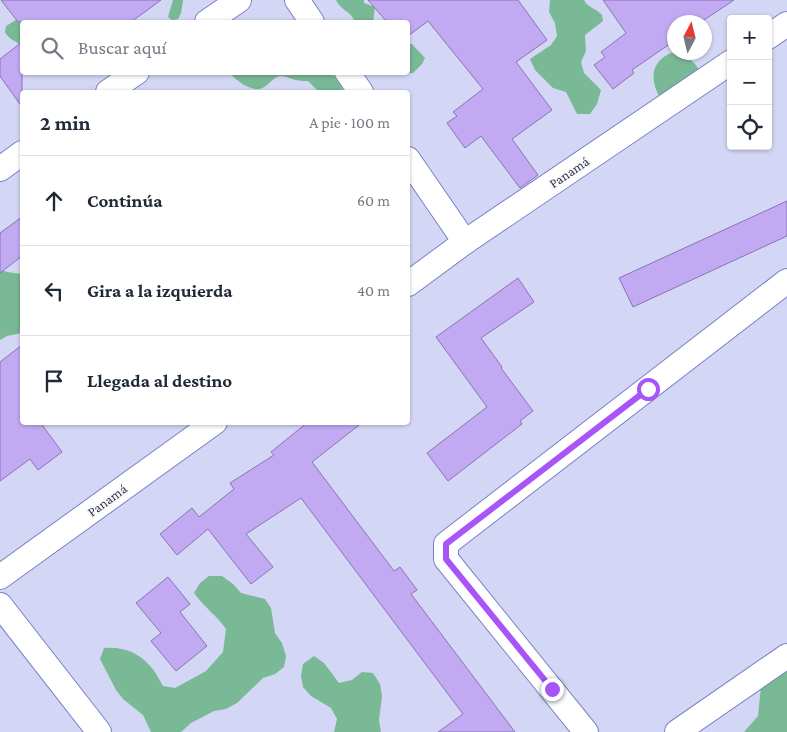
<!DOCTYPE html>
<html lang="es">
<meta charset="utf-8">
<style>
body{margin:0;font-family:"Crimson Pro",serif;background:#f6f6f7;color:#1f2937}
.controls{position:absolute;right:15px;top:15px;display:grid;overflow:hidden;border-radius:5px;box-shadow:0 1px 4px #0004}
.controls button{width:45px;height:45px;display:grid;place-items:center;padding:0;border:0;border-bottom:1px solid #e0e1e3;background:#fff;color:#1f2937;font:25px sans-serif}
.compass{position:absolute;left:667px;top:15px;width:45px;height:45px;border-radius:50%;background:#fff;box-shadow:0 1px 4px #0004;rotate:7deg}
.stop{position:absolute;width:15px;height:15px;margin:-11px;border:4px solid #a855f7;border-radius:50%;background:#fff}
.stop.end{background:#a855f7;border-color:#fff;box-shadow:0 1px 5px #0008}
.list{margin:0;padding:0;list-style:none}
h2{display:flex;justify-content:space-between;align-items:center;height:65px;margin:0;padding:0 20px;font-size:21px}
h2 small{font-size:16px;font-weight:400;color:#747a83}
.list li{display:grid;grid-template-columns:32px 1fr auto;gap:15px;align-items:center;box-sizing:border-box;height:90px;padding:0 20px;border-top:1px solid #e0e1e3}
.list b{display:block;font-size:19px;white-space:nowrap}
.list em{font-size:16px;font-style:normal;color:#747a83}
.icon{flex:none;width:28px;height:28px;fill:none;stroke:currentColor;stroke-width:2;stroke-linecap:round;stroke-linejoin:round}
.map{position:relative;flex:none;width:787px;height:732px;overflow:hidden}
.search{position:absolute;background:#fff;box-shadow:0 1px 4px #0004;left:20px;top:20px;width:390px;height:55px;display:flex;align-items:center;gap:12px;box-sizing:border-box;padding:0 18px;border-radius:5px;color:#747a83;font-size:19px}
.panel{position:absolute;background:#fff;box-shadow:0 1px 4px #0004;left:20px;top:90px;width:390px;height:335px;border-radius:5px}
.map>svg:first-child{display:block}
.green{fill:#79b995}
.building{fill:#c1aaf2;stroke:#8a73b7}
.lines{fill:none;stroke-linecap:round;stroke-linejoin:round}
.minor-casing{stroke:#7a80c5;stroke-width:26}
.minor{stroke:#fff;stroke-width:24}
.route{stroke:#a855f7;stroke-width:6}
.labels{text-anchor:middle;stroke-width:4.5;stroke-linejoin:round;paint-order:stroke}
.street-label{font-size:14px;fill:#333653;stroke:#fafafa}
</style>
<div class="map">
<svg width="787" height="732" viewBox="0 0 787 732">
<rect width="100%" height="100%" fill="#d3d7f5"/>
<g class="green">
<path d="M 173,0 L 183,0 L 183,1 L 181,13 L 178,19 L 172,20 L 168,17 Z"/>
<path d="M 336,0 L 364,0 L 364,3 L 375,7 L 373,22 L 355,22 C 351,11 340,10 336,0 Z"/>
<path d="M 550,0 L 584,0 C 587,7 597,9 602,15 L 603,21 L 585,35 L 586,51 L 581,62 L 584,73 L 601,90 L 597,104 L 590,114 L 577,114 L 566,92 L 553,88 L 535,70 L 530,59 L 551,45 L 557,36 L 555,23 L 549,12 Z"/>
<path d="M 20,16 L 37,20 L 38,22 L 22,22 L 22,47 C 16,40 9,40 5,32 L 6,26 L 16,20 Z"/>
<path d="M 408,44 L 412,44 L 425,58 L 422,64 L 413,73 L 407,73 Z"/>
<path d="M 671,53 C 684,55 696,60 700,73 L 660,98 C 650,80 650,62 671,53 Z"/>
<path d="M 230,73 L 332,73 L 341,85 L 343,92 L 319,92 L 308,81 C 304,81 300,81 296,80 C 291,79 286,76 280,76 C 273,77 270,84 264,87 C 254,94 236,81 230,73 Z"/>
<path d="M 0,269 L 7,272 L 22,274 L 22,333 L 7,336 L 0,340 Z"/>
<path d="M 209,576 L 222,576 L 233,584 L 241,593 L 265,599 L 271,608 L 275,633 L 282,643 L 286,656 L 284,667 L 275,674 L 263,678 L 237,703 L 226,709 L 214,711 L 191,723 L 181,732 L 151,732 L 143,715 L 123,699 L 116,690 L 100,659 L 104,648 C 121,646 139,652 150,666 C 155,671 159,679 163,686 L 175,688 L 206,671 L 223,652 L 226,629 C 217,616 204,607 194,593 L 200,583 Z"/>
<path d="M 787,655 L 787,732 L 744,732 L 758,716 L 761,686 Z"/>
<path d="M 314,656 L 324,663 L 339,683 L 352,680 L 362,672 L 373,673 L 380,684 L 382,696 L 379,720 L 381,732 L 334,732 L 337,719 L 331,708 L 311,696 L 303,687 L 301,676 L 303,664 Z"/>
</g>
<g class="building">
<path d="M 1,0 L 161,0 L 131,22 L 18,22 Z"/>
<path d="M 368,0 L 518,0 L 547,40 L 516,62 L 552,110 L 512,139 L 538,175 L 520,188 L 481,136 L 465,148 L 447,123 L 457,116 L 453,112 L 483,89 L 428,21 L 408,36 L 408,22 L 387,22 Z"/>
<path d="M 603,0 L 734,0 L 701,22 L 674,22 L 674,41 L 632,70 L 634,73 L 613,89 L 594,65 L 605,57 L 601,52 L 626,33 Z"/>
<path d="M 22,42 L 22,107 L 0,76 L 0,59 Z"/>
<path d="M 787,201 L 787,236 L 633,307 L 619,278 Z"/>
<path d="M 22,217 L 22,256 L 0,273 L 0,233 Z"/>
<path d="M 518,278 L 534,302 L 481,338 L 502,367 L 501,368 L 533,411 L 520,421 L 522,424 L 448,481 L 427,453 L 487,407 L 436,337 Z"/>
<path d="M 22,345 L 22,422 L 40,422 L 62,452 L 38,470 L 30,459 L 0,481 L 0,362 Z"/>
<path d="M 308,422 L 363,422 L 312,462 L 394,571 L 400,567 L 417,590 L 411,594 L 515,732 L 438,732 L 463,714 L 301,498 L 246,534 L 273,567 L 251,584 L 208,529 L 177,555 L 160,534 L 192,508 L 199,517 L 234,489 L 230,483 L 274,455 L 271,452 Z"/>
<path d="M 168,577 L 190,604 L 180,612 L 207,646 L 176,671 L 151,641 L 161,633 L 136,603 Z"/>
</g>
<g class="lines">
<g class="minor-casing">
<g id="minor">
<path d="M 297,0 L 312,22"/>
<path d="M 207,22 L 239,0"/>
<path d="M 768,37 L 787,24"/>
<path d="M 347,72 L 361,92"/>
<path d="M 108,92 L 137,72"/>
<path d="M 408,159 L 465,242"/>
<path d="M 0,169 L 22,153"/>
<path d="M 408,284 L 465,242 L 731,62"/>
<path d="M 0,577 L 215,422"/>
<path d="M 0,605 L 99,732"/>
<path d="M 586,732 L 446,559 L 446,544 L 787,281"/>
<path d="M 677,732 L 787,656"/>
</g>
</g>
<use href="#minor" class="minor"/>
</g>
<g class="lines">
<path class="route" d="M 552,689 L 446,559 L 446,544 L 648,389"/>
</g>
<g class="labels">
<g class="street-label">
<text transform="translate(569 172) rotate(-34)" y="5">Panamá</text>
<text transform="translate(107 500) rotate(-36)" y="5">Panamá</text>
</g>
</g>
</svg>
<div class="controls">
<button>+</button>
<button>−</button>
<button><svg class="icon" aria-label="locate" viewBox="0 0 24 24"><circle cx="12" cy="12" r="6"/><path d="M12 2v4M12 18v4M2 12h4M18 12h4"/></svg></button>
</div>
<svg class="compass" viewBox="-18 -18 36 36"><path d="M0-13l5 13h-10z" fill="#e53935"/><path d="M0 13l5-13h-10z" fill="#747a83"/></svg>
<div class="stop" style="left:648px;top:389px"></div>
<div class="stop end" style="left:552px;top:689px"></div>
<div class="search"><svg class="icon" aria-label="search" viewBox="0 0 24 24"><circle cx="10" cy="10" r="6"/><path d="M15 15l6 6"/></svg>Buscar aquí</div>
<section class="panel">
<h2>2 min<small>A pie · 100 m</small></h2>
<ul class="list">
<li><svg class="icon" aria-label="ahead" viewBox="0 0 24 24"><path d="M12 20V5M6 11l6-6 6 6"/></svg><div><b>Continúa</b></div><em>60 m</em></li>
<li><svg class="icon" aria-label="left" viewBox="0 0 24 24"><path d="M17 20v-9H6M10 6l-5 5 5 5"/></svg><div><b>Gira a la izquierda</b></div><em>40 m</em></li>
<li><svg class="icon" aria-label="arrive" viewBox="0 0 24 24"><path d="M6 21V4h12l-3 4 3 4H6"/></svg><div><b>Llegada al destino</b></div></li>
</ul>
</section>
</div>
